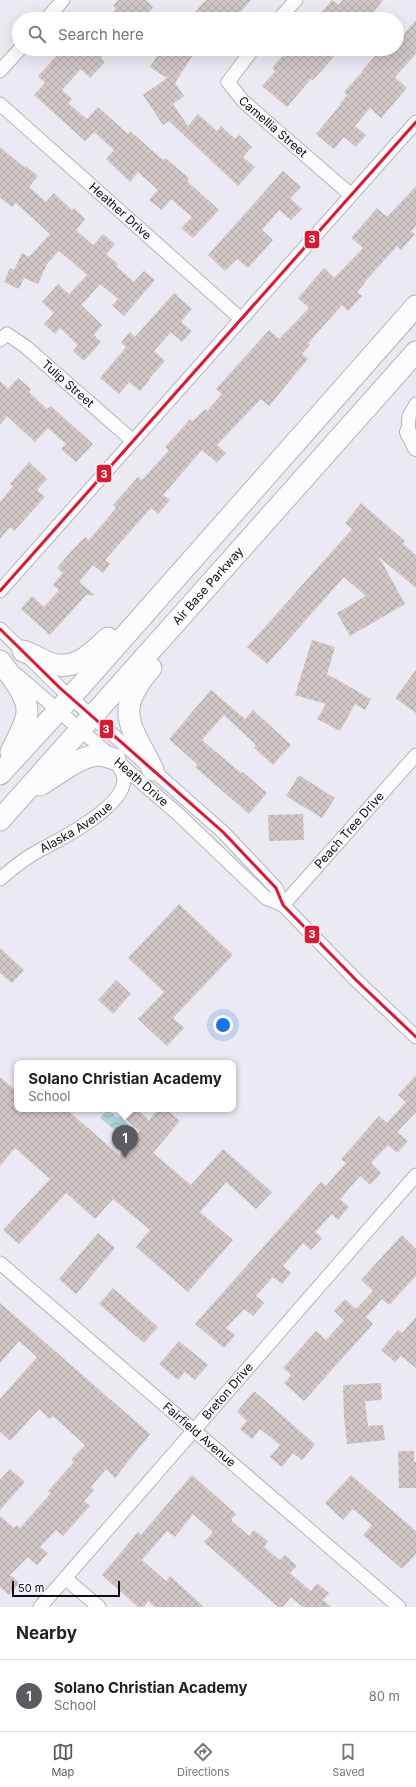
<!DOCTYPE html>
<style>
body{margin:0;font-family:Inter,sans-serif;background:#f2f2f2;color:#202124}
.scale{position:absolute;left:12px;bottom:10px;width:108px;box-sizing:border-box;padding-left:4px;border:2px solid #0f0e13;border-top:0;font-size:11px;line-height:14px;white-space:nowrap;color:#0f0e13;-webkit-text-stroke:3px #f6f3fe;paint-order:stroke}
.you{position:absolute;left:223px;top:1025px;width:14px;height:14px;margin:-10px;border:3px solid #fff;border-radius:50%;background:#1a73e8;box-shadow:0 0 0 6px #1a73e833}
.badge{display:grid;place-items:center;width:26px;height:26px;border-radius:50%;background:#5c5b61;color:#fff;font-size:13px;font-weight:700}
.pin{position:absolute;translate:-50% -33px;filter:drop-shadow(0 1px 2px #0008)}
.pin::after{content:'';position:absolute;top:21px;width:14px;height:12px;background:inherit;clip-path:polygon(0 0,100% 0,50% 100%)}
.popup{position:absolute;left:14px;top:1060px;width:222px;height:52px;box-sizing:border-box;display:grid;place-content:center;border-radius:8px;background:#fff;filter:drop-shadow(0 1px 3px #0005);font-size:13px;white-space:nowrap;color:#757577}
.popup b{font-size:15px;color:#202124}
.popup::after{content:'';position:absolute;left:50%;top:100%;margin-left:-8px;border:8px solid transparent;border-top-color:#fff}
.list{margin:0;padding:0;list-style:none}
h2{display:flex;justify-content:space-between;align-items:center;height:52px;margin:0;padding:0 16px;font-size:17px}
h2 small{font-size:13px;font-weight:400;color:#757577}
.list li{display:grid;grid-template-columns:26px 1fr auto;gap:12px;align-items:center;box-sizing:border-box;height:72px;padding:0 16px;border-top:1px solid #e0e0e0}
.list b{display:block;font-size:15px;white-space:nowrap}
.list p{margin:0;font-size:13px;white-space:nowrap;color:#757577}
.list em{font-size:13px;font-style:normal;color:#757577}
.icon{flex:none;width:22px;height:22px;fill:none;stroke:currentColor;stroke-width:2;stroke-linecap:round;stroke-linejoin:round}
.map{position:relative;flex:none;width:416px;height:1607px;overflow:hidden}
.search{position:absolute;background:#fff;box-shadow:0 4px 16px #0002;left:12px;right:12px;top:12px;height:44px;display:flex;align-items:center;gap:10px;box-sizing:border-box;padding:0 14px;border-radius:22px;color:#757577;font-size:15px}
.sheet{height:124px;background:#fff}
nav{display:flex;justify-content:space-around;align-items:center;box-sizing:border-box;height:56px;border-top:1px solid #e0e0e0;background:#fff;font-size:11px;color:#757577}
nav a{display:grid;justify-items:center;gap:2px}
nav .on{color:#5c5b61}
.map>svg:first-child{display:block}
.water{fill:url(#water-waves)}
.building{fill:url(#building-cross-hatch)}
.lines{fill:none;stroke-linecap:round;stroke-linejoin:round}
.minor-casing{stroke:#b6b4bb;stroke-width:15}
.tertiary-casing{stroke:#b6b4bb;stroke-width:18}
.primary-casing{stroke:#b6b4bb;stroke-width:23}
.minor{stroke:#fcfcfd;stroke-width:13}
.tertiary{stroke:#fcfcfd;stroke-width:16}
.primary{stroke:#fcfcfd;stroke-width:21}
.bus-1-casing{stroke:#f6f3fe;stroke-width:6}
.bus-1{stroke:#d41c33;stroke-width:3}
.labels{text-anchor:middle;stroke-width:3;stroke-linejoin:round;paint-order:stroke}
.street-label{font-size:12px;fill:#0f0e13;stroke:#f6f3fe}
.line-badge{stroke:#f6f3fe;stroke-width:1.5}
.badge-label{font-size:11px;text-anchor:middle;font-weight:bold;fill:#fff}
</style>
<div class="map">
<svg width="416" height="1607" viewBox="0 0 416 1607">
<defs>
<pattern id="water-waves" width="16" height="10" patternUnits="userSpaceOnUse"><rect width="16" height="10" fill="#acd4dc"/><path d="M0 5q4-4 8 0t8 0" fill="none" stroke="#93b5bc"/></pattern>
<pattern id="building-cross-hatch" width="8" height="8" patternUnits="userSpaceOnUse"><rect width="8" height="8" fill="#d0c7c6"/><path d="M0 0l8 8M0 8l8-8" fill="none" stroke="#b1aaa9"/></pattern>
</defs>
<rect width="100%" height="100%" fill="#ebe9f2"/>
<path class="water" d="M 108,1109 L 117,1118 L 120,1116 L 129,1125 L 121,1135 L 100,1118 Z"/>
<g class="building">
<path d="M 118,0 L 146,0 L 153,7 L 142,19 L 108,19 L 116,9 L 113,6 Z"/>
<path d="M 206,0 L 251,0 L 234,19 L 189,19 Z"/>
<path d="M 332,0 L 339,5 L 342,0 L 383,0 L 368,19 L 356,12 L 350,19 L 331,19 L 322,12 Z"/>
<path d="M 416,20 L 416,54 L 395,77 L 407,88 L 381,118 L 370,108 L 355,126 L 366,135 L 356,147 L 344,137 L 334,149 L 316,134 L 341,104 L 340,103 L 347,95 L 344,92 L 362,72 L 362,71 L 381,49 L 397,49 L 397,42 Z"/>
<path d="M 63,49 L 70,54 L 74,49 L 110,49 L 101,58 L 105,62 L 90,78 L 81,69 L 62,90 L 72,99 L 68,103 L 87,119 L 98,107 L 128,134 L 130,131 L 163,160 L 165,158 L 189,178 L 187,181 L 219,210 L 193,238 L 181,228 L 192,217 L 171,199 L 162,210 L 149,200 L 158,190 L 138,172 L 130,182 L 106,159 L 114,150 L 94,132 L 85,141 L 34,95 L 45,83 L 38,76 Z"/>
<path d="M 161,49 L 197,49 L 175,83 L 184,96 L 173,104 L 188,126 L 198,114 L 217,131 L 221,126 L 235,139 L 239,135 L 252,147 L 243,157 L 255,167 L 238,186 L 169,121 L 163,125 L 143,95 L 167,78 L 150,67 Z"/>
<path d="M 288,49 L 341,49 L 313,80 L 311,79 L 287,107 L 262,86 L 275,71 L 272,68 Z"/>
<path d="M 0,147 L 25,168 L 26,166 L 38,176 L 29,187 L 46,202 L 54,193 L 72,210 L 74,208 L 85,219 L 76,230 L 93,245 L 103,234 L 115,244 L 106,254 L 118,264 L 116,266 L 134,282 L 144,271 L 155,280 L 124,316 L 112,305 L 118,299 L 100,284 L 85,301 L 81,305 L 102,325 L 94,335 L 101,342 L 84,361 L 73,351 L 78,345 L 60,328 L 55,334 L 44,324 L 54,313 L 42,302 L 58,284 L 69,294 L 87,275 L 59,251 L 47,264 L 38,284 L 24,278 L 19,289 L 4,282 L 10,268 L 14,270 L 22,253 L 29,257 L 50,234 L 16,203 L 12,207 L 0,198 Z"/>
<path d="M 283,171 L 301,187 L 290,198 L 302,209 L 291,220 L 279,210 L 262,230 L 273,240 L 258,257 L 248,268 L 237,259 L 225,271 L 208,255 Z"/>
<path d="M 416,186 L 416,226 L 411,231 L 415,234 L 401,250 L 397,246 L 364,283 L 365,283 L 357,292 L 362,296 L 348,311 L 342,305 L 308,343 L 310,345 L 302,354 L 308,359 L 269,406 L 261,399 L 217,445 L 226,453 L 217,463 L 202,450 L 163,495 L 170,500 L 158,514 L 151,508 L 105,560 L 110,564 L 103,573 L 93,565 L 79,582 L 95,595 L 86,595 L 50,635 L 21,609 L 32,596 L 44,607 L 59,590 L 53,585 L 63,573 L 57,568 L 68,555 L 85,537 L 89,540 L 116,508 L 113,505 L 138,477 L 142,480 L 169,450 L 165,447 L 190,419 L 193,421 L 205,409 L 207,411 L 222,394 L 216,389 L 269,330 L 279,339 L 309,308 L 298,298 L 324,268 L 334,278 L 363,248 L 351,238 L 377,208 L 387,217 Z"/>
<path d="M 174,293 L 192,309 L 181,322 L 192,331 L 182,342 L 171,332 L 154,351 L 165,361 L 149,379 L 150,379 L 140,391 L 129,382 L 119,394 L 100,378 L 126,347 L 121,343 L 130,332 L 135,337 Z"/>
<path d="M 18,378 L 31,389 L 29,392 L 47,409 L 51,406 L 93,444 L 76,462 L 61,449 L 66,444 L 48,428 L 35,442 L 7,416 L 0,425 L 0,381 L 8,389 Z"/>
<path d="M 29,462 L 47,479 L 37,490 L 45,497 L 14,531 L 10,527 L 0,539 L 0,502 L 13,486 L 10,484 Z"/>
<path d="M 361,503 L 405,541 L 403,544 L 416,555 L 416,588 L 379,557 L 405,604 L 350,636 L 337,613 L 366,596 L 344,577 L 267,664 L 247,647 L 352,529 L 345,523 Z"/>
<path d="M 312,640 L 335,647 L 327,674 L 371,699 L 365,710 L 355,704 L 340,731 L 317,719 L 326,704 L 295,695 Z"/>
<path d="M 416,670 L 416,713 L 395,698 Z"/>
<path d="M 211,690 L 245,719 L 253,710 L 291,745 L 273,765 L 254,748 L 256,745 L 224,715 L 202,740 L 241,773 L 243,772 L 267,793 L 249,814 L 195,767 L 198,765 L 169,739 Z"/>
<path d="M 299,775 L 335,798 L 322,818 L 286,796 Z"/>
<path d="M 303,814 L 304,840 L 269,841 L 268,815 Z"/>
<path d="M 179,904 L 233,955 L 173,1018 L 184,1028 L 167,1046 L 138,1019 L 164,992 L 128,958 Z"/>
<path d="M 0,948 L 24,970 L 12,983 L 0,973 Z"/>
<path d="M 116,980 L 131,994 L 113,1014 L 98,1000 Z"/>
<path d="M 416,1075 L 416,1112 L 397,1132 L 408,1141 L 397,1153 L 388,1145 L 371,1163 L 381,1173 L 370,1185 L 360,1176 L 340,1199 L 349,1207 L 338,1220 L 332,1214 L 315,1232 L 322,1238 L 311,1250 L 303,1243 L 283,1266 L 291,1273 L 282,1284 L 273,1277 L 256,1296 L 264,1303 L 253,1316 L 244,1309 L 226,1328 L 235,1335 L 224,1348 L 195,1324 L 321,1182 L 326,1186 L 346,1163 L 341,1159 L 379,1116 L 387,1123 L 406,1102 L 398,1095 Z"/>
<path d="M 0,1077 L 17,1092 L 17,1109 L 66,1109 L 119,1155 L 140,1131 L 114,1109 L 137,1109 L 149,1120 L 159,1109 L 166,1109 L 180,1121 L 153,1153 L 191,1185 L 223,1149 L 272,1192 L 256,1209 L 226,1182 L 200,1212 L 233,1240 L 188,1292 L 136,1247 L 150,1230 L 113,1199 L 95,1219 L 66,1193 L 19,1244 L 3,1230 L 50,1179 L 15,1148 L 0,1166 Z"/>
<path d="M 98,1233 L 115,1248 L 76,1294 L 59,1279 Z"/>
<path d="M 402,1235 L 416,1249 L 416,1276 L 389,1305 L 382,1299 L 366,1317 L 373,1324 L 304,1401 L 284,1383 L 291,1375 L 283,1368 L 316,1331 L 326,1340 L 344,1320 L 334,1311 L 345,1299 L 356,1309 L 373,1291 L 361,1280 Z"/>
<path d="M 113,1288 L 158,1327 L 144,1343 L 99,1304 Z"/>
<path d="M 0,1303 L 150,1434 L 115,1478 L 106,1469 L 91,1487 L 94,1490 L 84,1501 L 90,1506 L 63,1536 L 56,1530 L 40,1547 L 48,1553 L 37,1565 L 28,1557 L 10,1575 L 20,1583 L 9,1595 L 0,1587 L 0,1516 L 14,1528 L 17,1525 L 20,1528 L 51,1493 L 48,1491 L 74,1462 L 71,1460 L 85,1445 L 53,1416 L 50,1419 L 39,1409 L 10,1441 L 0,1432 L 0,1399 L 37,1357 L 19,1341 L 0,1363 Z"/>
<path d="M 416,1317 L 416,1368 L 401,1356 L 395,1362 L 381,1350 L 398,1330 L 402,1333 Z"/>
<path d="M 179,1341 L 208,1365 L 195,1380 L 185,1372 L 178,1380 L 159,1364 Z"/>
<path d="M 381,1383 L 382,1400 L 365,1401 L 368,1426 L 383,1425 L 385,1440 L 347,1444 L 344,1417 L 343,1385 Z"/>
<path d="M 254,1391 L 315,1444 L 302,1460 L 293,1453 L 282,1467 L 270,1457 L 280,1445 L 260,1429 L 252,1439 L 240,1429 L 247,1421 L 237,1412 Z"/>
<path d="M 398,1451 L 414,1451 L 414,1462 L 416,1462 L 416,1488 L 399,1488 Z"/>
<path d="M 10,1469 L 25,1482 L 0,1510 L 0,1480 Z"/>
<path d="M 192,1475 L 236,1514 L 231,1520 L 249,1536 L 254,1530 L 268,1541 L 264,1547 L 280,1560 L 285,1555 L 297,1566 L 290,1573 L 311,1591 L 317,1583 L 329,1593 L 323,1600 L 331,1607 L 303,1607 L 291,1597 L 283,1607 L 278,1607 L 204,1542 L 213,1532 L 193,1514 L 175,1537 L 167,1531 L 142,1560 L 166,1581 L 170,1576 L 204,1607 L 155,1607 L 148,1601 L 144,1607 L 138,1607 L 102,1575 L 138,1532 L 141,1535 Z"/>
<path d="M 351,1475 L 416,1531 L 416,1554 L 402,1569 L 363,1535 L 372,1525 L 353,1509 L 343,1520 L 325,1503 Z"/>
</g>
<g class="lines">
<g class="minor-casing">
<g id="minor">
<path d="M 46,19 L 63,0"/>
<path d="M 279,19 L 296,0"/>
<path id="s1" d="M 253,49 L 228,82 L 243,101 L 351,195"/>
<path d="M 0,71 L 20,49"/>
<path id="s2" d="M 0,104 L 241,319"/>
<path id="s3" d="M 0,340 L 7,334 L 26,347 L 133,441"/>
<path d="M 408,432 L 409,416 L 416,404"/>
<path d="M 0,591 L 416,122"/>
<path d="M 0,629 L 60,688 L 223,832 L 276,888 L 283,905 L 356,980 L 416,1037"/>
<path id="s4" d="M 17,675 L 178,814 L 266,898 L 283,905"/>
<path id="s5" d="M 0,879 C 13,868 26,857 42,849 C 63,838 123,807 124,780 C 124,774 120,768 117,763"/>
<path id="s6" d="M 283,905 L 416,755"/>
<path id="s7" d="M 0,1263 L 399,1607"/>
<path d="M 65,1578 L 99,1607"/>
<path id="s8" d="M 40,1607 L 416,1175"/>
</g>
</g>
<g class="tertiary-casing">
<path id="tertiary" d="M 408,432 L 416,448"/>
</g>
<g class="primary-casing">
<g id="primary">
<path d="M 23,651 C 32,654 40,659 49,663 C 74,672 91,654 108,638"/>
<path d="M 0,661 C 10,676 32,698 26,718 C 23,730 16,741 11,752"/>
<path d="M 151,668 C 112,712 132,726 153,770"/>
<path d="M 0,774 L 78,689 L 416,306"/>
<path d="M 40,785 C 58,775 78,756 99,755 C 104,755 110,758 115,759"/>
<path id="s9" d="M 0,820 L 416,352"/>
</g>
</g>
<use href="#minor" class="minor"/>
<use href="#tertiary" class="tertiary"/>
<use href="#primary" class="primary"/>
<g class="bus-1-casing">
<g id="bus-1">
<path d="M 0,591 L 416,122"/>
<path d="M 0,629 L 60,688 L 223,832 L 276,888 L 283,905 L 356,980 L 416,1037"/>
</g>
</g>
<use href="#bus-1" class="bus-1"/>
</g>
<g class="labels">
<g class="street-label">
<text dy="4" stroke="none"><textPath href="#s1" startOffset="105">Camellia Street</textPath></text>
<text dy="4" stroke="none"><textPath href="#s2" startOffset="161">Heather Drive</textPath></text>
<text dy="4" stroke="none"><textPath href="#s3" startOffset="88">Tulip Street</textPath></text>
<text dy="4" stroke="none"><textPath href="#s9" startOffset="313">Air Base Parkway</textPath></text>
<text dy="4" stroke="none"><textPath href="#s4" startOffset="164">Heath Drive</textPath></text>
<text dy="4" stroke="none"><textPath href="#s5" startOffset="92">Alaska Avenue</textPath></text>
<text dy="4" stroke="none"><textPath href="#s6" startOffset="100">Peach Tree Drive</textPath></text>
<text dy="4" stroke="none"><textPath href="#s8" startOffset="286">Breton Drive</textPath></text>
<text dy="4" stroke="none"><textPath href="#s7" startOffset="263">Fairfield Avenue</textPath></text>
</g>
</g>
<g class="line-badge">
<rect x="304" y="230" width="16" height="19" rx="4" fill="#d41c33"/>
<rect x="96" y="464" width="16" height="19" rx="4" fill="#d41c33"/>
<rect x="99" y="719" width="15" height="20" rx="4" fill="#d41c33"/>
<rect x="304" y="925" width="16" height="19" rx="4" fill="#d41c33"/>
</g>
<g class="badge-label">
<text x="312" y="243">3</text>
<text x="104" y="478">3</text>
<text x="106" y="733">3</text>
<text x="312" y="938">3</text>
</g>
</svg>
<div class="scale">50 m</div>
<div class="you"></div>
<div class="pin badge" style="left:125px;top:1158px">1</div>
<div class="popup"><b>Solano Christian Academy</b>School</div>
<div class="search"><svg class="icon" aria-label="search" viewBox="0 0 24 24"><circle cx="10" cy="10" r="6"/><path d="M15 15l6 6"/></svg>Search here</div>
</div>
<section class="sheet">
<h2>Nearby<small></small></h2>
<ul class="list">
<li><span class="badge">1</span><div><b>Solano Christian Academy</b><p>School</p></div><em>80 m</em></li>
</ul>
</section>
<nav>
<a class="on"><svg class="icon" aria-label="map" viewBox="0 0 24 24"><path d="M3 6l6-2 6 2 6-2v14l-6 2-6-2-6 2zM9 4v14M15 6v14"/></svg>Map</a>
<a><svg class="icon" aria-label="directions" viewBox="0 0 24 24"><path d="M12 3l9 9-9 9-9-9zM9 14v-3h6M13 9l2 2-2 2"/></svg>Directions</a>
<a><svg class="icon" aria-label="saved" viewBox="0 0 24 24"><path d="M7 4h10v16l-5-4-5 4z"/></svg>Saved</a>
</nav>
